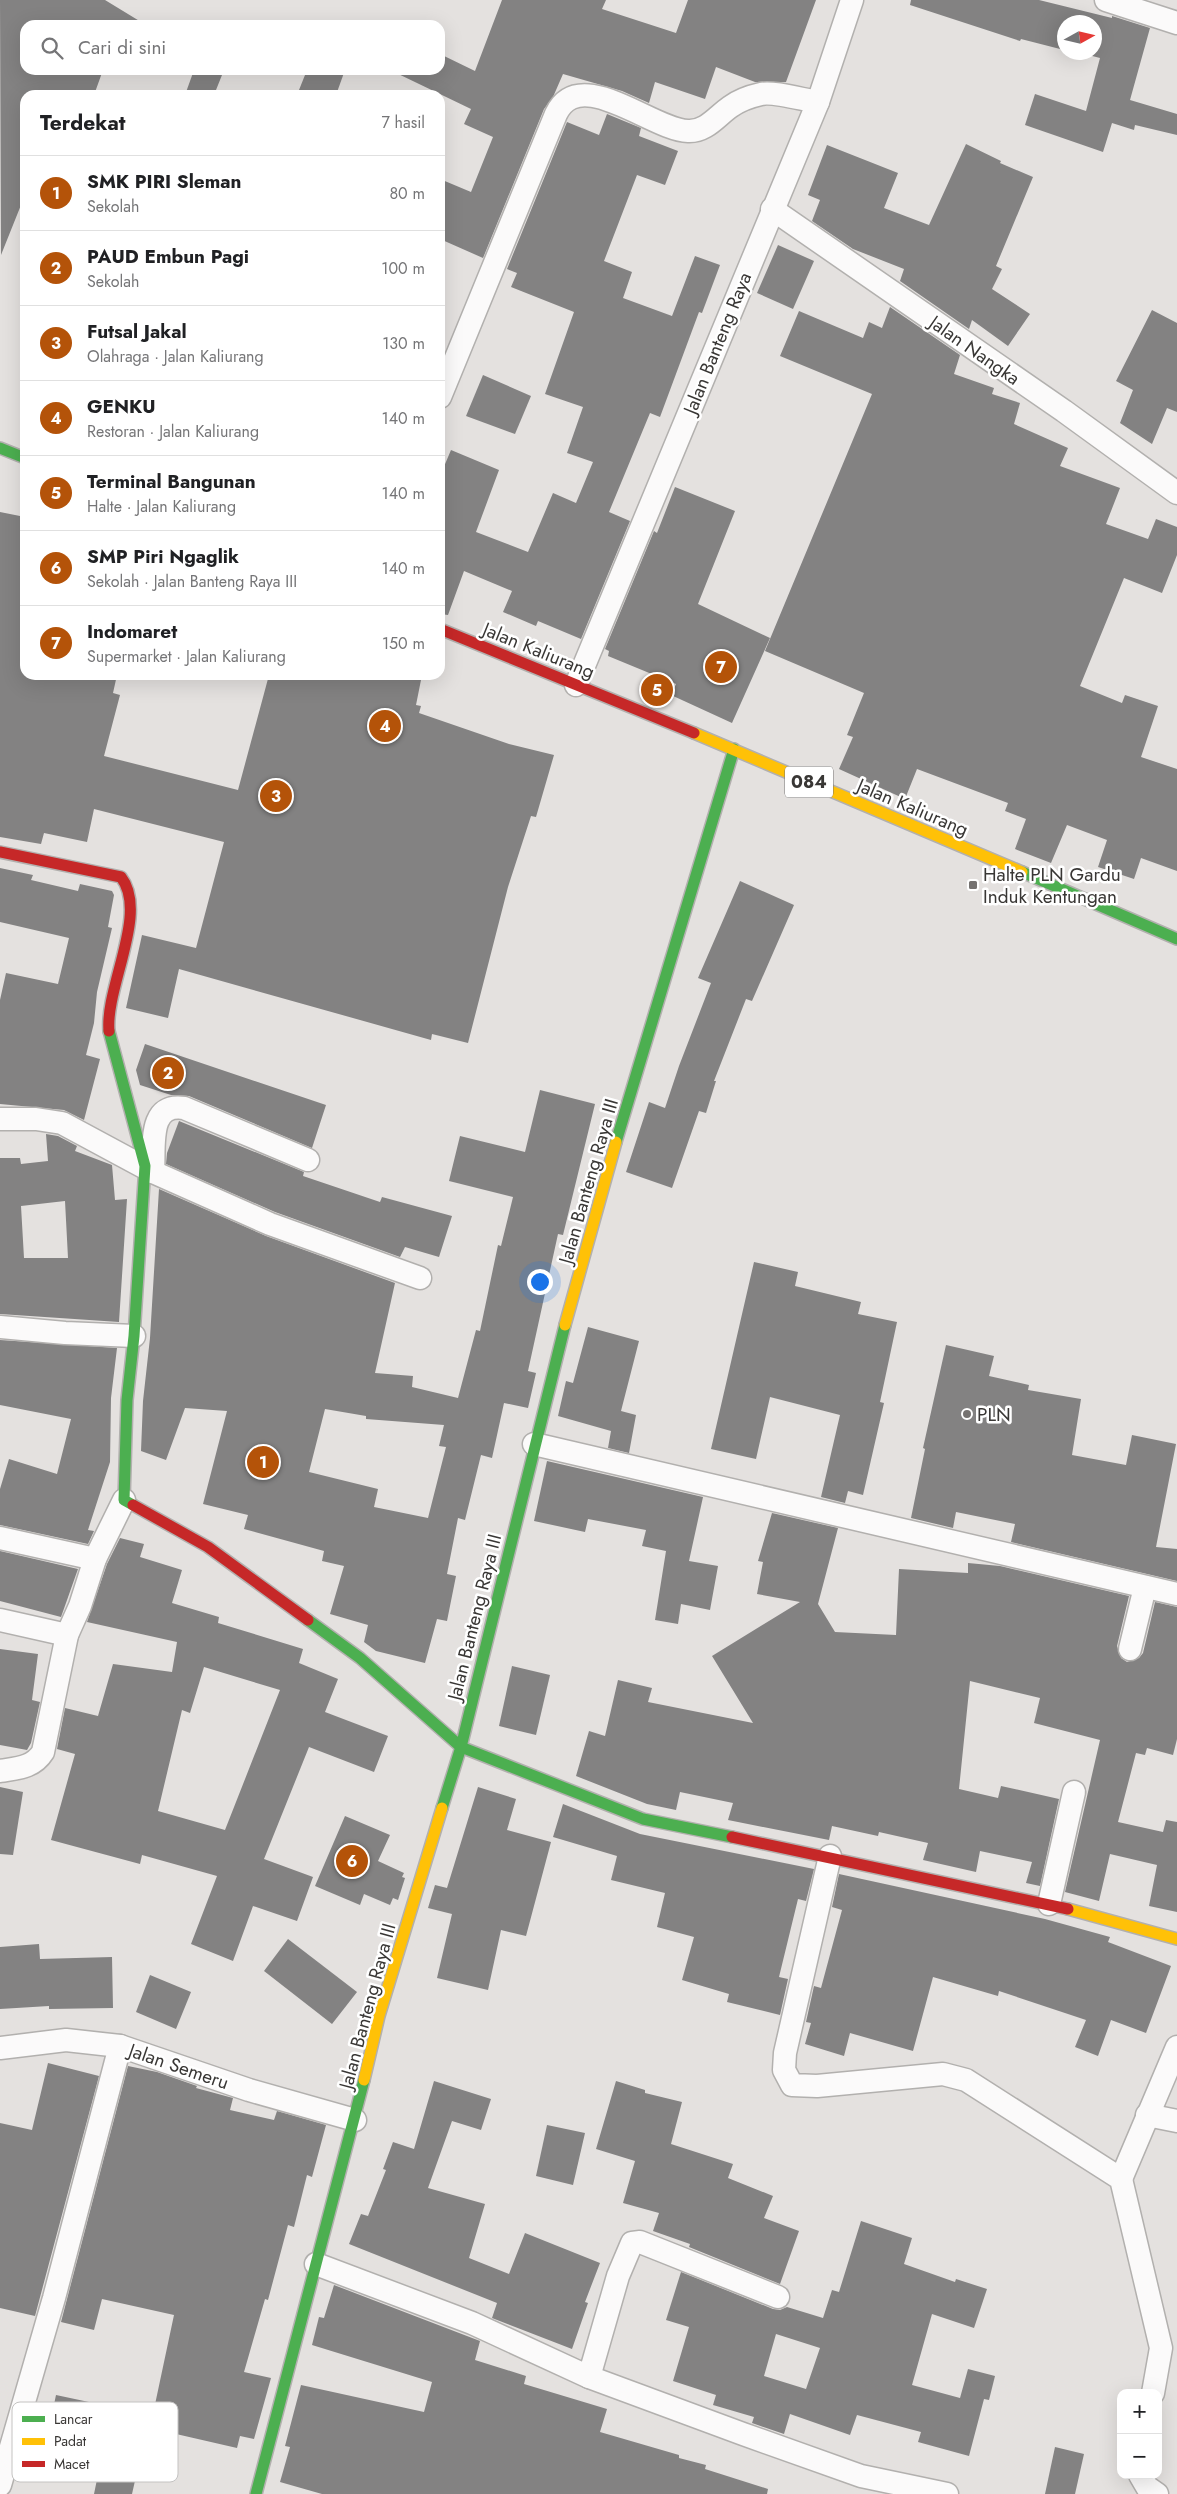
<!DOCTYPE html>
<html lang="id">
<meta charset="utf-8">
<style>
body{margin:0;font-family:Jost,sans-serif;background:#f6f6f6;color:#202124}
.controls{position:absolute;right:15px;bottom:15px;display:grid;overflow:hidden;border-radius:10px;box-shadow:0 5px 20px #0002}
.controls button{width:45px;height:45px;display:grid;place-items:center;padding:0;border:0;border-bottom:1px solid #e0e0e0;background:#fff;color:#202124;font:25px sans-serif}
.compass{position:absolute;left:1057px;top:15px;width:45px;height:45px;border-radius:50%;background:#fff;box-shadow:0 5px 20px #0002;rotate:82deg}
.you{position:absolute;left:539px;top:1281px;width:18px;height:18px;margin:-12px;border:4px solid #fff;border-radius:50%;background:#1a73e8;box-shadow:0 0 0 8px #1a73e833}
.badge{display:grid;place-items:center;width:32px;height:32px;border-radius:50%;background:#b45309;color:#fff;font-size:16px;font-weight:700}
.pin{position:absolute;translate:-50% -50%;border:2px solid #fff;box-shadow:0 1px 5px #0006}
.list{margin:0;padding:0;list-style:none}
h2{display:flex;justify-content:space-between;align-items:center;height:65px;margin:0;padding:0 20px;font-size:21px}
h2 small{font-size:16px;font-weight:400;color:#757577}
.list li{display:grid;grid-template-columns:32px 1fr auto;gap:15px;align-items:center;box-sizing:border-box;height:75px;padding:0 20px;border-top:1px solid #e0e0e0}
.list b{display:block;font-size:19px;white-space:nowrap}
.list p{margin:0;font-size:16px;white-space:nowrap;color:#757577}
.list em{font-size:16px;font-style:normal;color:#757577}
.icon{flex:none;width:28px;height:28px;fill:none;stroke:currentColor;stroke-width:2;stroke-linecap:round;stroke-linejoin:round}
.map{position:relative;flex:none;width:1177px;height:2494px;overflow:hidden}
.search{position:absolute;background:#fff;box-shadow:0 5px 20px #0002;left:20px;top:20px;width:425px;height:55px;display:flex;align-items:center;gap:12px;box-sizing:border-box;padding:0 18px;border-radius:15px;color:#757577;font-size:19px}
.panel{position:absolute;background:#fff;box-shadow:0 5px 20px #0002;left:20px;top:90px;width:425px;height:590px;border-radius:15px}
.map>svg:first-child{display:block}
.building{fill:#838282;fill-rule:evenodd}
.lines{fill:none;stroke-linecap:round;stroke-linejoin:round}
.street-casing{stroke:#b2b0ae;stroke-width:25}
.fast-casing{stroke:#b2b0ae;stroke-width:14}
.slow-casing{stroke:#b2b0ae;stroke-width:14}
.jam-casing{stroke:#b2b0ae;stroke-width:14}
.street{stroke:#fbfafa;stroke-width:22}
.fast{stroke:#4caf50;stroke-width:11}
.slow{stroke:#ffc107;stroke-width:11}
.jam{stroke:#c62828;stroke-width:11}
.poi-dot{fill:#757270;stroke:#fff;stroke-width:2}
.labels{text-anchor:middle;stroke-width:5;stroke-linejoin:round;paint-order:stroke}
.shield{fill:#fff;stroke:#747372;stroke-width:1}
.shield-label{font-size:18px;font-weight:bold;fill:#393735}
.street-label{font-size:19px;fill:#393735;stroke:#fff}
.poi-label{font-size:19px;fill:#393735;stroke:#fff;text-anchor:start}
.key{fill:#fff;stroke:#c4c3c2;stroke-width:1}
.key-label{font-size:14px;fill:#393735}
</style>
<div class="map">
<svg width="1177" height="2494" viewBox="0 0 1177 2494">
<rect width="100%" height="100%" fill="#e4e1df"/>
<g class="building">
<path d="M 0,0 L 105,0 L 146,25 L 25,25 L 25,70 L 103,70 L 94,95 L 25,95 L 25,195 L 1,255 Z"/>
<path d="M 502,0 L 606,0 L 602,9 L 676,33 L 688,0 L 816,0 L 786,82 L 755,82 L 716,67 L 705,99 L 655,82 L 649,103 L 622,91 L 563,74 L 553,97 L 544,109 L 483,258 L 440,239 L 440,179 L 471,192 L 493,137 L 464,124 L 471,109 L 390,70 L 440,70 L 440,54 L 475,71 Z"/>
<path d="M 911,0 L 1039,0 L 1112,18 L 1112,16 L 1150,28 L 1130,100 L 1177,114 L 1177,135 L 1135,125 L 1134,130 L 1112,123 L 1103,152 L 1025,125 L 1035,94 L 1086,111 L 1100,58 L 1077,52 L 1094,52 L 1094,22 L 1064,22 L 1064,50 L 1021,39 L 1020,41 L 910,5 Z"/>
<path d="M 194,70 L 224,70 L 214,95 L 185,95 Z"/>
<path d="M 307,70 L 345,70 L 336,95 L 297,95 Z"/>
<path d="M 607,114 L 641,128 L 639,136 L 678,151 L 665,185 L 637,175 L 604,261 L 632,272 L 623,298 L 672,316 L 695,256 L 720,265 L 702,313 L 699,312 L 660,417 L 650,413 L 609,512 L 630,521 L 581,639 L 538,621 L 536,626 L 503,612 L 512,591 L 464,571 L 448,615 L 440,614 L 440,476 L 451,450 L 499,470 L 476,532 L 528,552 L 553,493 L 576,503 L 593,462 L 567,453 L 583,407 L 545,394 L 574,312 L 511,287 L 517,273 L 507,269 L 567,122 L 599,135 Z"/>
<path d="M 966,144 L 1001,161 L 1000,163 L 1033,177 L 996,266 L 1002,269 L 992,289 L 1030,314 L 1008,346 L 972,320 L 969,329 L 900,281 L 904,269 L 853,249 L 812,221 L 820,200 L 808,195 L 827,145 L 898,173 L 884,208 L 929,225 Z"/>
<path d="M 778,245 L 814,261 L 793,309 L 757,293 Z"/>
<path d="M 890,307 L 960,355 L 954,374 L 994,388 L 992,394 L 1020,403 L 1014,424 L 1068,448 L 1060,466 L 1120,488 L 1106,524 L 1148,539 L 1156,519 L 1177,527 L 1177,555 L 1162,593 L 1124,578 L 1080,686 L 1122,703 L 1125,695 L 1158,706 L 1141,757 L 1177,769 L 1177,871 L 1141,858 L 1134,879 L 1098,867 L 1107,840 L 1067,825 L 1051,863 L 1015,849 L 1026,819 L 1005,811 L 1008,803 L 917,769 L 905,799 L 839,769 L 853,737 L 847,735 L 864,693 L 765,651 L 872,394 L 780,356 L 799,311 L 863,338 L 869,322 L 882,328 Z"/>
<path d="M 1152,310 L 1177,323 L 1177,412 L 1167,408 L 1152,444 L 1120,423 L 1133,390 L 1116,381 Z"/>
<path d="M 483,375 L 531,396 L 515,434 L 466,416 Z"/>
<path d="M 675,487 L 735,511 L 698,604 L 770,638 L 732,723 L 671,695 L 676,684 L 608,656 L 609,651 L 605,649 L 654,531 L 657,533 Z"/>
<path d="M 0,512 L 25,517 L 25,675 L 117,675 L 113,693 L 120,695 L 104,756 L 238,790 L 269,675 L 422,675 L 416,705 L 421,706 L 419,713 L 509,744 L 554,755 L 536,817 L 531,816 L 508,887 L 468,1043 L 432,1034 L 431,1040 L 179,969 L 168,1018 L 126,1008 L 142,935 L 196,948 L 224,842 L 94,809 L 87,842 L 44,833 L 41,844 L 0,837 Z"/>
<path d="M 0,868 L 33,875 L 31,880 L 78,891 L 80,884 L 112,891 L 114,895 L 108,927 L 112,928 L 97,992 L 94,1023 L 86,1055 L 100,1059 L 84,1120 L 64,1110 L 0,1104 L 0,1000 L 6,973 L 58,984 L 69,938 L 0,922 Z"/>
<path d="M 740,881 L 794,905 L 752,1001 L 746,999 L 714,1081 L 716,1081 L 706,1113 L 699,1111 L 672,1188 L 626,1172 L 649,1102 L 665,1108 L 679,1066 L 711,983 L 698,978 Z"/>
<path d="M 145,1044 L 326,1105 L 312,1148 L 189,1096 L 171,1095 L 140,1085 L 136,1070 Z"/>
<path d="M 540,1090 L 595,1104 L 563,1235 L 558,1234 L 528,1371 L 536,1373 L 528,1408 L 504,1403 L 492,1458 L 481,1455 L 465,1520 L 458,1518 L 447,1574 L 456,1576 L 447,1621 L 437,1619 L 425,1663 L 376,1651 L 364,1642 L 368,1625 L 330,1614 L 344,1566 L 322,1561 L 324,1551 L 244,1529 L 248,1515 L 203,1504 L 227,1411 L 185,1408 L 166,1460 L 141,1451 L 143,1401 L 150,1338 L 159,1189 L 266,1236 L 395,1283 L 375,1373 L 413,1376 L 412,1387 L 458,1398 L 476,1330 L 480,1331 L 498,1245 L 501,1246 L 513,1197 L 449,1181 L 460,1136 L 525,1152 ZM 325,1409 L 366,1416 L 366,1419 L 444,1425 L 439,1446 L 446,1447 L 428,1518 L 374,1507 L 378,1489 L 309,1472 Z"/>
<path d="M 179,1121 L 304,1172 L 303,1176 L 380,1202 L 382,1197 L 452,1216 L 439,1257 L 405,1247 L 400,1257 L 275,1212 L 166,1164 L 167,1153 Z"/>
<path d="M 46,1134 L 58,1136 L 77,1146 L 75,1151 L 112,1165 L 115,1200 L 127,1199 L 119,1322 L 0,1314 L 0,1158 L 20,1158 L 21,1164 L 48,1161 ZM 65,1201 L 68,1258 L 24,1258 L 21,1206 Z"/>
<path d="M 754,1262 L 798,1272 L 795,1286 L 861,1302 L 858,1314 L 897,1322 L 880,1402 L 884,1403 L 863,1495 L 848,1491 L 845,1503 L 821,1497 L 840,1415 L 770,1397 L 756,1459 L 711,1449 Z"/>
<path d="M 588,1327 L 639,1341 L 621,1411 L 636,1415 L 629,1453 L 608,1448 L 611,1431 L 558,1416 L 566,1381 L 573,1383 Z"/>
<path d="M 0,1340 L 117,1348 L 111,1398 L 110,1462 L 88,1530 L 94,1531 L 88,1544 L 0,1525 L 0,1489 L 9,1459 L 57,1474 L 71,1419 L 0,1405 Z"/>
<path d="M 946,1345 L 994,1356 L 989,1376 L 1029,1385 L 1028,1390 L 1081,1399 L 1072,1455 L 1126,1465 L 1132,1435 L 1176,1444 L 1156,1547 L 1177,1549 L 1177,1581 L 1011,1542 L 1015,1524 L 956,1512 L 953,1528 L 911,1518 L 925,1449 L 923,1448 Z"/>
<path d="M 547,1461 L 703,1497 L 689,1561 L 718,1566 L 710,1610 L 681,1604 L 678,1624 L 655,1620 L 666,1551 L 642,1546 L 646,1530 L 588,1519 L 585,1532 L 534,1521 Z"/>
<path d="M 772,1513 L 838,1528 L 818,1604 L 835,1632 L 896,1635 L 899,1569 L 968,1573 L 968,1563 L 1000,1566 L 1129,1596 L 1117,1646 L 1121,1658 L 1127,1662 L 1139,1658 L 1143,1653 L 1155,1602 L 1177,1607 L 1177,1739 L 1173,1755 L 1147,1748 L 1145,1755 L 1136,1753 L 1118,1822 L 1163,1832 L 1166,1820 L 1177,1822 L 1177,1912 L 1149,1906 L 1157,1865 L 1110,1854 L 1099,1901 L 1065,1892 L 1100,1740 L 1034,1723 L 1040,1698 L 970,1681 L 959,1789 L 998,1798 L 1001,1786 L 1059,1799 L 1040,1886 L 1026,1883 L 1032,1862 L 980,1851 L 976,1872 L 923,1860 L 928,1843 L 879,1832 L 878,1836 L 832,1826 L 829,1840 L 728,1820 L 733,1803 L 680,1792 L 676,1810 L 647,1804 L 576,1776 L 589,1731 L 605,1736 L 618,1680 L 652,1688 L 648,1702 L 753,1723 L 712,1656 L 800,1602 L 757,1594 L 763,1562 L 758,1561 Z"/>
<path d="M 120,1538 L 144,1544 L 140,1557 L 182,1570 L 172,1603 L 219,1617 L 218,1623 L 303,1649 L 299,1663 L 338,1679 L 325,1712 L 388,1736 L 374,1772 L 309,1747 L 264,1859 L 313,1877 L 297,1921 L 253,1906 L 233,1961 L 191,1944 L 217,1876 L 142,1855 L 140,1864 L 51,1840 L 75,1754 L 57,1749 L 65,1708 L 98,1716 L 113,1664 L 172,1672 L 177,1642 L 87,1622 L 107,1564 ZM 204,1667 L 280,1690 L 225,1830 L 158,1811 L 182,1710 L 190,1713 Z"/>
<path d="M 0,1551 L 78,1569 L 61,1617 L 0,1601 Z"/>
<path d="M 0,1649 L 38,1654 L 32,1700 L 40,1702 L 31,1743 L 27,1750 L 0,1745 Z"/>
<path d="M 512,1666 L 550,1675 L 536,1735 L 499,1726 Z"/>
<path d="M 0,1787 L 23,1792 L 13,1855 L 0,1854 Z"/>
<path d="M 478,1787 L 516,1799 L 507,1830 L 551,1842 L 526,1936 L 501,1930 L 488,1990 L 437,1978 L 452,1914 L 428,1908 L 435,1885 L 447,1888 Z"/>
<path d="M 563,1804 L 640,1834 L 814,1869 L 806,1901 L 798,1899 L 779,1977 L 788,1979 L 780,2015 L 727,2002 L 729,1994 L 682,1980 L 694,1937 L 657,1927 L 665,1893 L 611,1880 L 617,1856 L 553,1837 Z"/>
<path d="M 345,1816 L 390,1835 L 378,1861 L 404,1873 L 402,1877 L 405,1878 L 398,1900 L 393,1898 L 390,1905 L 364,1894 L 360,1905 L 315,1886 Z"/>
<path d="M 839,1874 L 1045,1919 L 1110,1937 L 1108,1942 L 1171,1966 L 1146,2033 L 1111,2020 L 1098,2056 L 1075,2047 L 1086,2020 L 999,1991 L 998,1996 L 933,1977 L 913,2051 L 850,2033 L 844,2056 L 805,2044 L 811,2023 L 806,2022 L 814,1986 L 821,1988 L 842,1910 L 832,1907 Z"/>
<path d="M 288,1939 L 357,1992 L 332,2024 L 264,1971 Z"/>
<path d="M 39,1944 L 40,1959 L 112,1957 L 113,2008 L 49,2009 L 49,2006 L 0,2009 L 0,1947 Z"/>
<path d="M 150,1975 L 191,1992 L 176,2029 L 136,2012 Z"/>
<path d="M 48,2063 L 99,2076 L 35,2316 L 0,2308 L 0,2123 L 32,2130 Z"/>
<path d="M 128,2066 L 157,2072 L 197,2086 L 196,2088 L 233,2098 L 230,2110 L 274,2120 L 277,2111 L 326,2125 L 312,2177 L 307,2175 L 294,2227 L 288,2225 L 268,2300 L 265,2299 L 244,2372 L 271,2378 L 254,2439 L 240,2436 L 237,2448 L 150,2428 L 174,2315 L 102,2299 L 94,2330 L 61,2322 Z"/>
<path d="M 434,2081 L 491,2099 L 481,2130 L 452,2121 L 428,2188 L 485,2204 L 469,2258 L 509,2274 L 525,2233 L 600,2263 L 585,2302 L 588,2303 L 572,2349 L 492,2318 L 497,2303 L 349,2244 L 361,2214 L 368,2216 L 386,2170 L 383,2169 L 393,2142 L 414,2149 Z"/>
<path d="M 616,2081 L 645,2090 L 645,2093 L 682,2102 L 671,2144 L 733,2164 L 728,2178 L 773,2196 L 764,2218 L 799,2231 L 780,2284 L 689,2247 L 690,2244 L 653,2231 L 659,2213 L 623,2203 L 635,2161 L 596,2149 Z"/>
<path d="M 547,2125 L 585,2133 L 573,2185 L 536,2176 Z"/>
<path d="M 861,2221 L 912,2238 L 904,2264 L 955,2282 L 956,2279 L 987,2289 L 974,2328 L 932,2314 L 912,2385 L 960,2398 L 968,2369 L 995,2376 L 989,2400 L 984,2399 L 969,2456 L 918,2442 L 921,2432 L 857,2415 L 850,2435 L 790,2414 L 784,2434 L 752,2423 L 754,2417 L 713,2405 L 716,2395 L 673,2381 L 689,2327 L 666,2320 L 681,2272 L 773,2309 L 780,2310 L 787,2307 L 823,2318 L 832,2290 L 839,2292 ZM 776,2334 L 820,2348 L 806,2389 L 764,2376 Z"/>
<path d="M 334,2285 L 480,2341 L 475,2360 L 526,2376 L 524,2384 L 607,2409 L 600,2432 L 679,2455 L 679,2458 L 706,2465 L 705,2469 L 768,2489 L 767,2494 L 322,2494 L 280,2482 L 290,2447 L 285,2446 L 301,2385 L 424,2412 L 432,2382 L 312,2345 L 319,2317 L 324,2318 Z"/>
<path d="M 56,2395 L 103,2405 L 98,2431 L 144,2441 L 132,2494 L 94,2494 L 101,2460 L 45,2447 Z"/>
<path d="M 1055,2447 L 1084,2454 L 1075,2494 L 1045,2494 Z"/>
</g>
<g class="lines">
<g class="street-casing">
<g id="street">
<path d="M 1106,0 L 1177,23"/>
<path d="M 772,209 L 1064,411 L 1177,493"/>
<path d="M 440,397 L 556,114 C 580,64 652,130 688,131 C 706,132 717,116 730,107 C 738,101 752,96 761,94 C 773,91 804,100 818,102"/>
<path d="M 576,685 L 818,102 L 852,0"/>
<path d="M 0,1119 L 36,1119 L 62,1123 L 153,1172 L 270,1224 L 420,1278"/>
<path d="M 153,1172 C 155,1146 147,1103 184,1108 L 308,1160"/>
<path d="M 0,1327 L 65,1333 L 134,1336"/>
<path d="M 534,1444 L 1177,1594"/>
<path d="M 0,1538 L 95,1559"/>
<path d="M 0,1620 L 67,1635"/>
<path d="M 1130,1649 L 1145,1587"/>
<path d="M 0,1771 C 17,1768 33,1768 43,1752 L 67,1635 L 80,1606 L 95,1559 L 124,1500"/>
<path d="M 830,1856 L 785,2053 L 784,2070 L 792,2085 L 817,2086 L 943,2074 L 966,2080 L 1121,2179 L 1161,2348 L 1153,2393"/>
<path d="M 1049,1904 L 1074,1792"/>
<path d="M 0,2048 L 66,2040 L 120,2046 L 249,2090 L 355,2120"/>
<path d="M 1147,2115 L 1177,2121"/>
<path d="M 1121,2179 L 1177,2047"/>
<path d="M 316,2264 L 472,2323 L 589,2377 L 743,2434 L 861,2476 L 947,2494"/>
<path d="M 589,2377 L 618,2276 L 632,2243 L 640,2242 L 778,2297"/>
<path d="M 1140,2475 L 1147,2487 L 1157,2494"/>
<path d="M 0,2485 L 54,2298 L 120,2046"/>
</g>
</g>
<g class="fast-casing">
<g id="fast">
<path d="M 0,448 L 25,458"/>
<path d="M 1022,872 L 1177,939"/>
<path d="M 109,1031 L 145,1166 L 134,1336 L 127,1400 L 124,1500 L 133,1505"/>
<path d="M 616,1142 L 734,749"/>
<path d="M 308,1620 L 360,1658 L 461,1747 L 643,1819 L 732,1837"/>
<path d="M 442,1808 L 461,1747 L 565,1325"/>
<path d="M 256,2494 L 364,2080"/>
</g>
</g>
<g class="slow-casing">
<g id="slow">
<path d="M 694,733 L 1022,872"/>
<path d="M 565,1325 L 616,1142"/>
<path d="M 1068,1909 L 1177,1939"/>
<path d="M 364,2080 L 379,2016 L 442,1808"/>
</g>
</g>
<g class="jam-casing">
<g id="jam">
<path d="M 440,629 L 694,733"/>
<path d="M 0,852 L 121,877 C 149,913 105,987 109,1031"/>
<path d="M 133,1505 L 208,1547 L 308,1620"/>
<path d="M 732,1837 L 1068,1909"/>
</g>
</g>
<use href="#street" class="street"/>
<use href="#fast" class="fast"/>
<use href="#slow" class="slow"/>
<use href="#jam" class="jam"/>
</g>
<g class="poi-dot">
<rect x="968" y="880" width="10" height="10" rx="2.5"/>
<circle cx="967" cy="1414" r="5"/>
</g>
<g class="labels">
<rect class="shield" x="785" y="766.5" width="48" height="31" rx="4"/>
<g class="shield-label">
<text x="809" y="788">084</text>
</g>
<g class="street-label">
<text transform="translate(717 343) rotate(-68)" y="7">Jalan Banteng Raya</text>
<text transform="translate(975 350) rotate(35)" y="7">Jalan Nangka</text>
<text transform="translate(539 650) rotate(22)" y="7">Jalan Kaliurang</text>
<text transform="translate(913 807) rotate(23)" y="7">Jalan Kaliurang</text>
<text transform="translate(588 1181) rotate(-74)" y="7">Jalan Banteng Raya III</text>
<text transform="translate(474 1617) rotate(-76)" y="7">Jalan Banteng Raya III</text>
<text transform="translate(367 2006) rotate(-75)" y="7">Jalan Banteng Raya III</text>
<text transform="translate(179 2066) rotate(19)" y="7">Jalan Semeru</text>
</g>
<g class="poi-label">
<text x="983" y="881">Halte PLN Gardu<tspan x="983" dy="22">Induk Kentungan</tspan></text>
<text x="977" y="1421">PLN</text>
</g>
</g>
<rect x="12" y="2402" width="166" height="80" rx="8" class="key"/>
<rect x="22" y="2416" width="23" height="6" fill="#4caf50"/>
<rect x="22" y="2438" width="23" height="7" fill="#ffc107"/>
<rect x="22" y="2461" width="23" height="6" fill="#c62828"/>
<g class="key-label">
<text x="54" y="2424">Lancar</text>
<text x="54" y="2446">Padat</text>
<text x="54" y="2469">Macet</text>
</g>
</svg>
<div class="controls">
<button>+</button>
<button>−</button>
</div>
<svg class="compass" viewBox="-18 -18 36 36"><path d="M0-13l5 13h-10z" fill="#e53935"/><path d="M0 13l5-13h-10z" fill="#757577"/></svg>
<div class="you"></div>
<div class="pin badge" style="left:263px;top:1462px">1</div>
<div class="pin badge" style="left:168px;top:1073px">2</div>
<div class="pin badge" style="left:276px;top:796px">3</div>
<div class="pin badge" style="left:385px;top:726px">4</div>
<div class="pin badge" style="left:657px;top:690px">5</div>
<div class="pin badge" style="left:352px;top:1861px">6</div>
<div class="pin badge" style="left:721px;top:667px">7</div>
<div class="search"><svg class="icon" aria-label="search" viewBox="0 0 24 24"><circle cx="10" cy="10" r="6"/><path d="M15 15l6 6"/></svg>Cari di sini</div>
<section class="panel">
<h2>Terdekat<small>7 hasil</small></h2>
<ul class="list">
<li><span class="badge">1</span><div><b>SMK PIRI Sleman</b><p>Sekolah</p></div><em>80 m</em></li>
<li><span class="badge">2</span><div><b>PAUD Embun Pagi</b><p>Sekolah</p></div><em>100 m</em></li>
<li><span class="badge">3</span><div><b>Futsal Jakal</b><p>Olahraga · Jalan Kaliurang</p></div><em>130 m</em></li>
<li><span class="badge">4</span><div><b>GENKU</b><p>Restoran · Jalan Kaliurang</p></div><em>140 m</em></li>
<li><span class="badge">5</span><div><b>Terminal Bangunan</b><p>Halte · Jalan Kaliurang</p></div><em>140 m</em></li>
<li><span class="badge">6</span><div><b>SMP Piri Ngaglik</b><p>Sekolah · Jalan Banteng Raya III</p></div><em>140 m</em></li>
<li><span class="badge">7</span><div><b>Indomaret</b><p>Supermarket · Jalan Kaliurang</p></div><em>150 m</em></li>
</ul>
</section>
</div>
